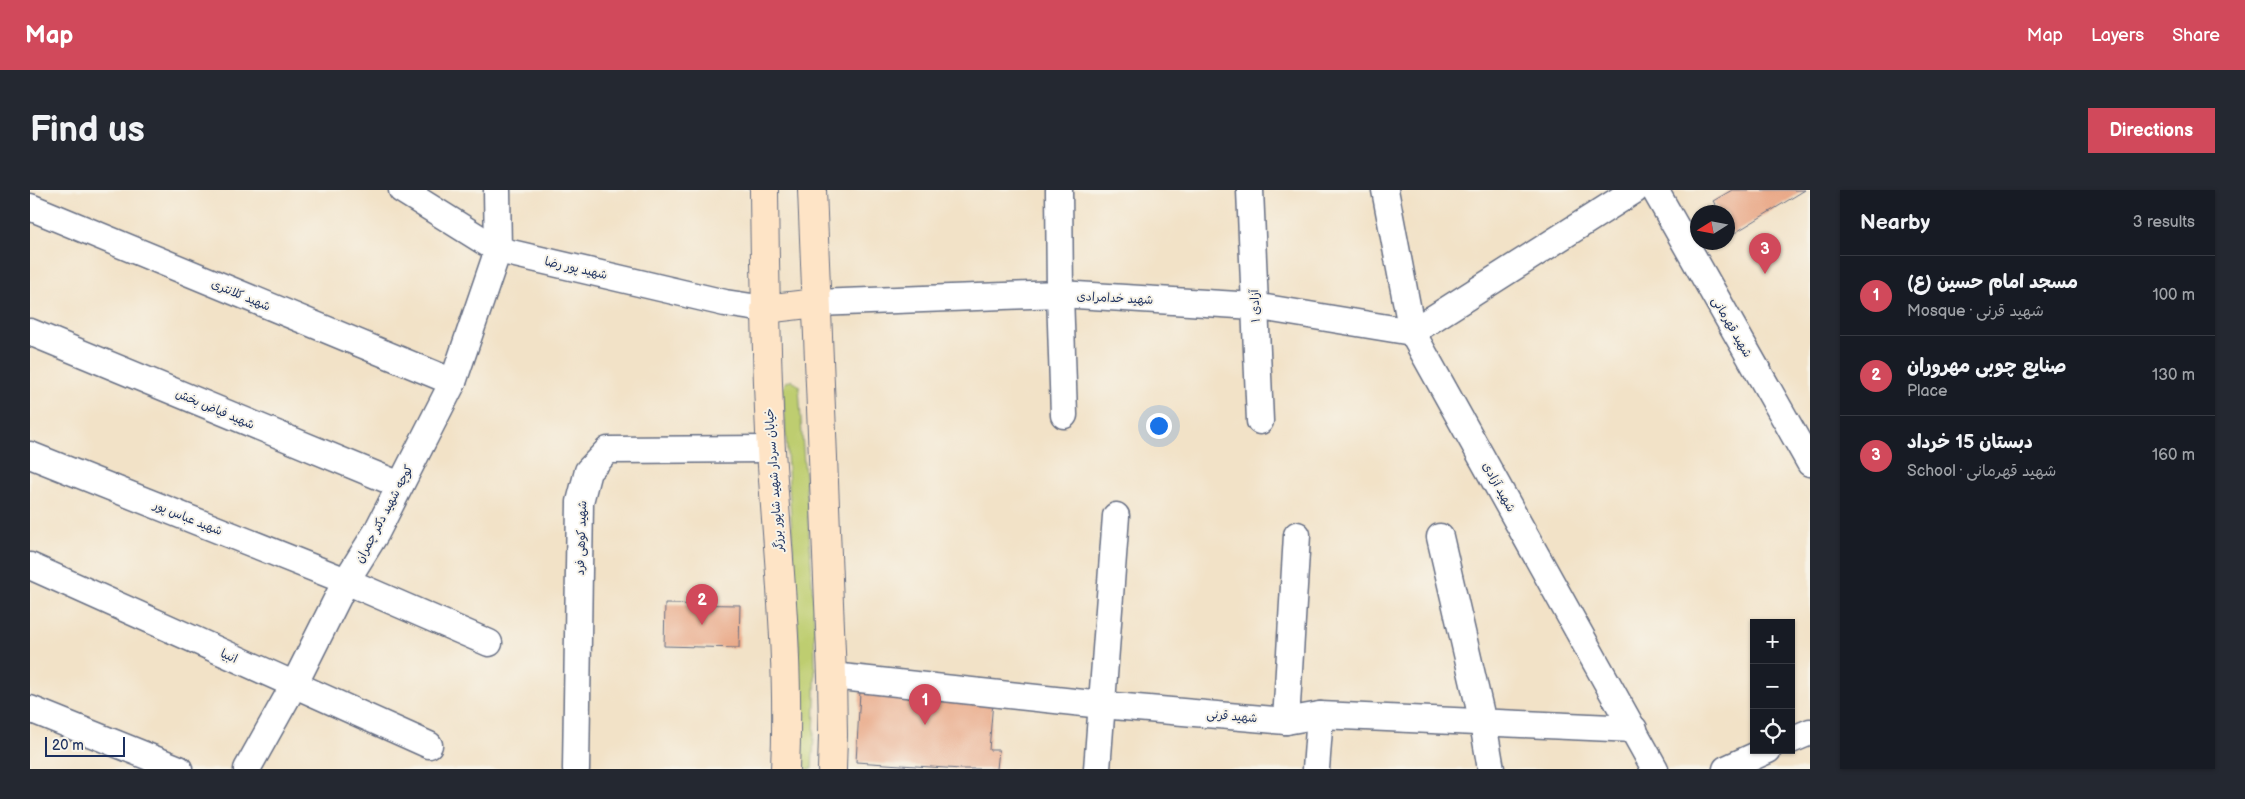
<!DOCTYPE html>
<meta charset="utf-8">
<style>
body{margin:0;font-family:"Balsamiq Sans","Playpen Sans Arabic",sans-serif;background:#242831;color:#f1f3f6}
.controls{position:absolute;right:15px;bottom:15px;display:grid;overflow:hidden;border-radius:0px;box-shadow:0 1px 4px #0004}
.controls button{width:45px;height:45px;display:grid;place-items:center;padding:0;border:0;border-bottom:1px solid #363941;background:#171b24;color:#f1f3f6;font:25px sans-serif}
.compass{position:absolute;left:1660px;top:15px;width:45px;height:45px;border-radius:50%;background:#171b24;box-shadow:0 1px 4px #0004;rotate:259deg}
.scale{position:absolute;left:15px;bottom:12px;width:80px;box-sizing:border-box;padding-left:5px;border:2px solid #1b2f5e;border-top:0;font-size:14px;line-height:18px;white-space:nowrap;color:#1b2f5e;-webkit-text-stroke:4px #f7f3e8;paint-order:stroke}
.you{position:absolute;left:1128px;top:235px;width:18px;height:18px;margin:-12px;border:4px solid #fff;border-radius:50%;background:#1a73e8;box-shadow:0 0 0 8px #1a73e833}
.badge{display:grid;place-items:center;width:32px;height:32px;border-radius:50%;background:#d1495b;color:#fff;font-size:16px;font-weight:700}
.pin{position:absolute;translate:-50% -41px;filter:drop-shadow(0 1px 2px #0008)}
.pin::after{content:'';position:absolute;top:26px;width:18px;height:15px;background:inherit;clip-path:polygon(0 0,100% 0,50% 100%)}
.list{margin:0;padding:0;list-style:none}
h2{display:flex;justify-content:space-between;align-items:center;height:65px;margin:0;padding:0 20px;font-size:21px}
h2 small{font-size:16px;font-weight:400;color:#9ea1a6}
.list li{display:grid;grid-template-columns:32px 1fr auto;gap:15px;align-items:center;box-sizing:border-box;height:80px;padding:0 20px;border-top:1px solid #363941}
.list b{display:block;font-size:19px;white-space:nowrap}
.list p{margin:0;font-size:16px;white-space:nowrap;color:#9ea1a6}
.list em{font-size:16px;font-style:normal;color:#9ea1a6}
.icon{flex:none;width:28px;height:28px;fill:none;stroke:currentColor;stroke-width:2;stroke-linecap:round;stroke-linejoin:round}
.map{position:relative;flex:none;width:1780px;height:579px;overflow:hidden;border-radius:0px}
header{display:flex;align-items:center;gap:30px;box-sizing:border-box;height:70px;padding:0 25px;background:#d1495b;color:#fff}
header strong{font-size:24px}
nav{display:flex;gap:28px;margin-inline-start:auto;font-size:18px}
.intro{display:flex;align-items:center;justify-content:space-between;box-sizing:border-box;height:120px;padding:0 30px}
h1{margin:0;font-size:35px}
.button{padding:12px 22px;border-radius:0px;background:#d1495b;color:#fff;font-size:18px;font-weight:700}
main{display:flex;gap:30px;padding:0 30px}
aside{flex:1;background:#171b24;border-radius:0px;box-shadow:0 1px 4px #0004}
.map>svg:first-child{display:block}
.green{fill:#becd6f;stroke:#6c7e66}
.building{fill:#e9a887}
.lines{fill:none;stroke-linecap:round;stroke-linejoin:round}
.minor-casing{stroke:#666e83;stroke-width:29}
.secondary-casing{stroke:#666e83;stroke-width:30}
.minor{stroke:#fff;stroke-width:26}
.secondary{stroke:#fee4c6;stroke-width:28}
.labels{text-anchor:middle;stroke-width:4;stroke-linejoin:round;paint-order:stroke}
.street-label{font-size:12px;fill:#1b2f5e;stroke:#f7f3e8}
</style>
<header>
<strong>Map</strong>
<nav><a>Map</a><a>Layers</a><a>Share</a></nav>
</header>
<div class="intro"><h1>Find us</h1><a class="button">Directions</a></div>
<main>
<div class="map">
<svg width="1780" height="579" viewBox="0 0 1780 579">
<rect width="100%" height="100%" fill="#f7f3e8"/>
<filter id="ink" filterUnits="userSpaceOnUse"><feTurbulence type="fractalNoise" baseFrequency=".02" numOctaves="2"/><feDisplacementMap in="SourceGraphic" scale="10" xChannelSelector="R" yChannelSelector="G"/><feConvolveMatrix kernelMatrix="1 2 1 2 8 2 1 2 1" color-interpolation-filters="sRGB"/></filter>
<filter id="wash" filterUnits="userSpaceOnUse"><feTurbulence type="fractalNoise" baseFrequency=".0096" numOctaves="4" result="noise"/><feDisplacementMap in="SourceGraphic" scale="20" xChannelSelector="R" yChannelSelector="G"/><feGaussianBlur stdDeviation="1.12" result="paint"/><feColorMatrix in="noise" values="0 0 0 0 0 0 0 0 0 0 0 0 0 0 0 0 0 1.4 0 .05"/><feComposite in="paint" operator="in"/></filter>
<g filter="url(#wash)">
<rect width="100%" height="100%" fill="#f2e2c7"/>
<path class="green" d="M 762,190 L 769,196 C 776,323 792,452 782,579 L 764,579 L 769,457 L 753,198 L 756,192 Z"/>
<g id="blocks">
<g class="building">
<path d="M 1702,0 L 1775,0 L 1703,44 L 1698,34 L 1698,22 L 1690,22 L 1683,11 Z"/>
<path d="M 635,414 L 710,415 L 709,458 L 634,456 Z"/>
<path d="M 830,502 L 963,511 L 959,560 L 969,560 L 967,579 L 931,579 L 826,572 Z"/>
</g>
</g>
</g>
<g filter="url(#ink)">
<use href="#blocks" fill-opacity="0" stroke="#666e83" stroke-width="1"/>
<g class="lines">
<g class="minor-casing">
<g id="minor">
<path d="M 372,0 L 468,60 L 695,113 L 735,119"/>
<path d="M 1029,0 L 1030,104 L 1034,225"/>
<path d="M 1220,0 L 1230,231"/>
<path d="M 1355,0 L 1382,142 L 1625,579"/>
<path d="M 1625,0 L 1780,273"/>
<path d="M 0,17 L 423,192"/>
<path d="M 786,113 L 1030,104 L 1224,116 L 1382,142 L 1605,0"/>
<path d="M 0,142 L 370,295"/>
<path d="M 0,265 L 316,391 L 459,453"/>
<path d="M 1410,347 L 1453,533 L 1461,579"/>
<path d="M 0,376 L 399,555"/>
<path d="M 802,486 L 1072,515 L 1256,531 L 1290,525 L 1604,539"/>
<path d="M 0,519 L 149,579"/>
<path d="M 1256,531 L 1267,345"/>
<path d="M 1761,550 L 1780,542"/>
<path d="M 217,579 L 264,495 L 316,391 L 346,343 L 423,192 L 468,60 L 467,0"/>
<path d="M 546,579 L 550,312 L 558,281 L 578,260 L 741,259"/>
<path d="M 1067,579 L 1086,326"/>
<path d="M 1286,579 L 1290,525"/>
<path d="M 1696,579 L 1738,560"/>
</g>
</g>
<g class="secondary-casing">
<g id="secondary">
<path d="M 734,0 C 735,87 736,174 741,261 C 748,367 760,473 755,579"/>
<path d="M 782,0 L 802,486 L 803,545 L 802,579"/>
<path d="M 735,119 L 786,113"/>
</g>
</g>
<use href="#minor" class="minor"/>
<use href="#secondary" class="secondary"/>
</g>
</g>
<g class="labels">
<g class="street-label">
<text transform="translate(546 78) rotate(13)" y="4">شهید پور رضا</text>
<text transform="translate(211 105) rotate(23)" y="4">شهید کلانتری</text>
<text transform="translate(1085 108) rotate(3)" y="4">شهید خدامرادی</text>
<text transform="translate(1225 116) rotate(-93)" y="4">آزادی ۱</text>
<text transform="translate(1702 137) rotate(60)" y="4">شهید قهرمانی</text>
<text transform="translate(185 219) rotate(23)" y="4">شهید فیاض بخش</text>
<text transform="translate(744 290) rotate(-94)" y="4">خیابان سردار شهید شاپور برزگر</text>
<text transform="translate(1469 297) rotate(61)" y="4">شهید آزادی</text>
<text transform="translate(354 324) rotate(-62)" y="4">کوچه شهید دکتر چمران</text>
<text transform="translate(158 328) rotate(22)" y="4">شهید عباس پور</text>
<text transform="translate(551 348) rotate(-88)" y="4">شهید کوهی فرد</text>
<text transform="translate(199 466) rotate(24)" y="4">انبیا</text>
<text transform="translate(1202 526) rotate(5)" y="4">شهید قرنی</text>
</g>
</g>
</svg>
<div class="controls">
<button>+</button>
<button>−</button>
<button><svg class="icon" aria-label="locate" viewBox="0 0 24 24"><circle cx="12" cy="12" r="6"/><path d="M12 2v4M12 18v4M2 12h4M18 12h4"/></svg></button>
</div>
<svg class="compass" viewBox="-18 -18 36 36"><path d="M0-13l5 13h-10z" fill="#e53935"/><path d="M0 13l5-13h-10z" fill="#9ea1a6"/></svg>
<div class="scale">20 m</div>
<div class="you"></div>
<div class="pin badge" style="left:895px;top:535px">1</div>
<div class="pin badge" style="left:672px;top:435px">2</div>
<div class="pin badge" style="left:1735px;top:84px">3</div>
</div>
<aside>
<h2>Nearby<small>3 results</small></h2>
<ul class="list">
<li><span class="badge">1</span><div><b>مسجد امام حسین (ع)</b><p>Mosque · شهید قرنی</p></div><em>100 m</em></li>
<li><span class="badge">2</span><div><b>صنایع چوبی مهروران</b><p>Place</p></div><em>130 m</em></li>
<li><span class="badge">3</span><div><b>دبستان 15 خرداد</b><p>School · شهید قهرمانی</p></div><em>160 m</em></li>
</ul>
</aside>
</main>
